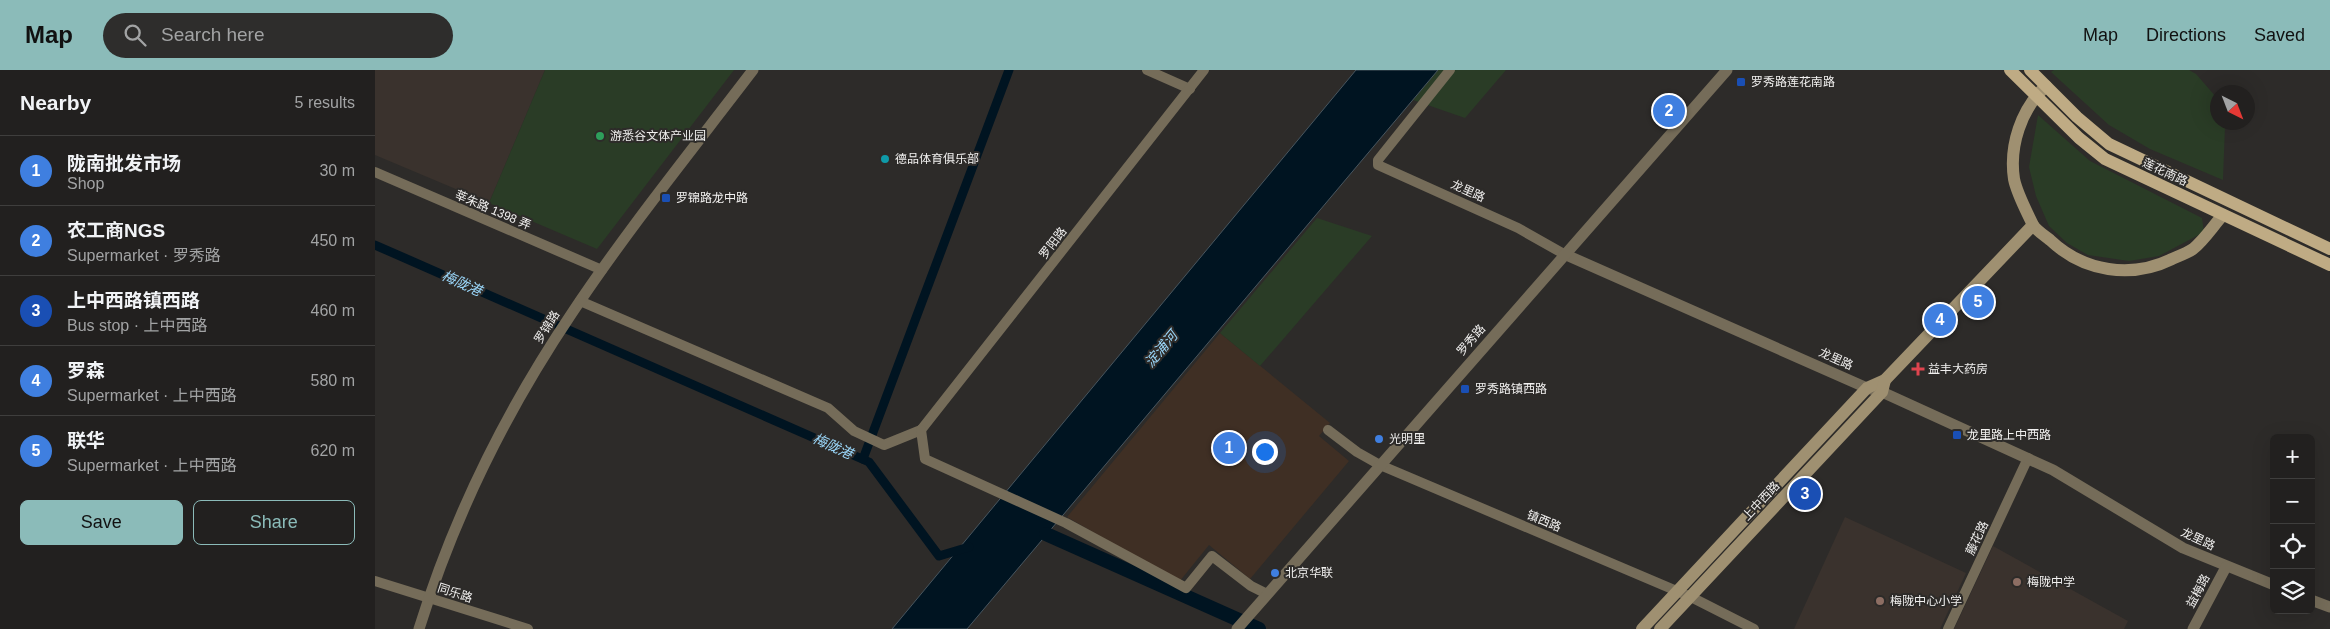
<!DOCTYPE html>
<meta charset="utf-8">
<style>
body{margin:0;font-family:Arial,"Noto Sans SC",sans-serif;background:#2e2d2c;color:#f1f3f6}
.controls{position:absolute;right:15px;bottom:15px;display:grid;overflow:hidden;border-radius:8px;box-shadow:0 5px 20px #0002}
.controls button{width:45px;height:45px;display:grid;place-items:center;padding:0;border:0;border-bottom:1px solid #3f3e3d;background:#22201f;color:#f1f3f6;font:25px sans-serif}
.compass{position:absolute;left:1835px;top:15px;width:45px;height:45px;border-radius:50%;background:#22201f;box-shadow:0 5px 20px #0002;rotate:138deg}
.you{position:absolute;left:889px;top:381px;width:18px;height:18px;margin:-12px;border:4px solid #fff;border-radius:50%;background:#1a73e8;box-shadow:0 0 0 8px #1a73e833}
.badge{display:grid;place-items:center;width:32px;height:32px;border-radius:50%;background:#8bbbb9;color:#fff;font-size:16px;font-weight:700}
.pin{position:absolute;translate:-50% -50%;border:2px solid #fff;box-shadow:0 1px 5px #0006}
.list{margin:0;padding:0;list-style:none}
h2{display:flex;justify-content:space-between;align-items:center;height:65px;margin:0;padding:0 20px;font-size:21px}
h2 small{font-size:16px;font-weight:400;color:#a2a3a4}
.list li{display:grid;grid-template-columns:32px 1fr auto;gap:15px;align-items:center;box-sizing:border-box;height:70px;padding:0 20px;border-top:1px solid #3f3e3d}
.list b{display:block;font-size:19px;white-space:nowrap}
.list p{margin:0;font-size:16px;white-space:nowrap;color:#a2a3a4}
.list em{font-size:16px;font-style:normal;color:#a2a3a4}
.actions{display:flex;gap:10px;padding:15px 20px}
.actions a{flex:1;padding:11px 0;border:1px solid #8bbbb9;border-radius:8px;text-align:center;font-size:18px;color:#8bbbb9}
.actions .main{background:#8bbbb9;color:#111}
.icon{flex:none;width:28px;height:28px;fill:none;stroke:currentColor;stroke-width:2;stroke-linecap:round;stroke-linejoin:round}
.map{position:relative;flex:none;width:1955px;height:559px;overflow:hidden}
header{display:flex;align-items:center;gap:30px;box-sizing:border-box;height:70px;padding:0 25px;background:#8bbbb9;color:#111}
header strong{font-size:24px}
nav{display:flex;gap:28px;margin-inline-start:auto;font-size:18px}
.search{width:350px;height:45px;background:#2e2d2c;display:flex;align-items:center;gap:12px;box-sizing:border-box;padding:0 18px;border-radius:28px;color:#a2a3a4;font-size:19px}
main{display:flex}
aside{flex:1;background:#22201f}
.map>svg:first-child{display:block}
.commercial{fill:#3f2f24}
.built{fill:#3a322d}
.green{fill:#2a3c26}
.water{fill:#001421;stroke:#48565f}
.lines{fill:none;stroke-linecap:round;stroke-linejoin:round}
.canal{stroke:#001421;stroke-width:9}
.river{stroke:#001421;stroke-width:14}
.minor{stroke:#756c59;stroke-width:10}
.tertiary{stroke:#756c59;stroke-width:11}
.secondary{stroke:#9f9071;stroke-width:12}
.primary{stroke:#bfab84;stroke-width:12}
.transit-dot{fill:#1a4fb4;stroke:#2d2b29;stroke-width:2}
.leisure-dot{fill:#2e9e5b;stroke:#2d2b29;stroke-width:2}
.culture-dot{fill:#0f9aa8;stroke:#2d2b29;stroke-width:2}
.health-dot{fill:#e0444e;stroke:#2d2b29;stroke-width:2}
.shop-dot{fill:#3f7fe0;stroke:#2d2b29;stroke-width:2}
.education-dot{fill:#8d6e63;stroke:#2d2b29;stroke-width:2}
.labels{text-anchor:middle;stroke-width:4;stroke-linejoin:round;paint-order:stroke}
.poi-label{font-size:12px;fill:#f1f0ef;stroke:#2d2b29;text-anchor:start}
.street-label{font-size:12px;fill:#f1f0ef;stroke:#2d2b29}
.water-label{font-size:14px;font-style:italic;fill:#9ad6f9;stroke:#2d2b29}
</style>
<header>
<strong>Map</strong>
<div class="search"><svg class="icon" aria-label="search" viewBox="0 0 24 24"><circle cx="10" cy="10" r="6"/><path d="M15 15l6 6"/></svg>Search here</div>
<nav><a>Map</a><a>Directions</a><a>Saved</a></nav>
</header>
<main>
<aside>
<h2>Nearby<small>5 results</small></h2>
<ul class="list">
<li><span class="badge" style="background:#3f7fe0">1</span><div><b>陇南批发市场</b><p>Shop</p></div><em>30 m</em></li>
<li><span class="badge" style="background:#3f7fe0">2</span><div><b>农工商NGS</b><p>Supermarket · 罗秀路</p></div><em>450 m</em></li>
<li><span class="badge" style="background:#1a4fb4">3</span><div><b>上中西路镇西路</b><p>Bus stop · 上中西路</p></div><em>460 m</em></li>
<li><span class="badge" style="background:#3f7fe0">4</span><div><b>罗森</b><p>Supermarket · 上中西路</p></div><em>580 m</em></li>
<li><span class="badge" style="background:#3f7fe0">5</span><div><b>联华</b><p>Supermarket · 上中西路</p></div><em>620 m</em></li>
</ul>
<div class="actions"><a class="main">Save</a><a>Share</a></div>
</aside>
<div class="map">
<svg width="1955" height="559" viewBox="0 0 1955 559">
<rect width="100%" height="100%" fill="#2d2b29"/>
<path class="commercial" d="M 845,263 L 955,353 L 944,366 L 974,391 L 875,509 L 834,475 L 804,512 L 692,447 Z"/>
<g class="built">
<path d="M 0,0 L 170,0 L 114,133 L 0,85 Z"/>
<path d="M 1470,447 L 1591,503 L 1565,559 L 1419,559 Z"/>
<path d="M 1618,476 L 1753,551 L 1749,559 L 1579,559 Z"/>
</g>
<g class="green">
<path d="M 170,0 L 359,0 L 222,179 L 114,133 Z"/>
<path d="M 1063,0 L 1131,0 L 1090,48 L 1038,30 Z"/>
<path d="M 1679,0 L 1814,0 L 1821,4 L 1841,27 L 1842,52 L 1849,53 L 1850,56 L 1848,110 L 1775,79 L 1734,55 L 1676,2 Z"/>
<path d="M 1663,45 L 1715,91 L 1827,148 L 1829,162 L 1784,186 L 1754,191 L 1713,185 L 1692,173 L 1674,156 L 1661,126 L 1654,97 Z"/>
<path d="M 942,148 L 997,166 L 885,296 L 845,263 Z"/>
</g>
<path class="water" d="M 981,0 L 1063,0 L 592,559 L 517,559 Z"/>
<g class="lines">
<g class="canal">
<path d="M 0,175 L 494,392 L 564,486 L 594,477"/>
<path d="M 488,389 L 634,0"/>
</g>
<path class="river" d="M 671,464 L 884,559"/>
<g class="minor">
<path d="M 772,0 L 815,19"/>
<path d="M 1075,0 L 1003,90 L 1003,95 L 1143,158 L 1189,184"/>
<path d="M 0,102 L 227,200"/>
<path d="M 205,231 L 453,338 L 479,361 L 509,375 L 546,360"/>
<path d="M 546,360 L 829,0"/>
<path d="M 546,360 L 550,389 L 691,453 L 811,518 L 837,486 L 876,516 L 892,524"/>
<path d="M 953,360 L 982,382 L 1005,395 L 1316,527 L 1379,559"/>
<path d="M 0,511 L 153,559"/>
<path d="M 1573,559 L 1653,388"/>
</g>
<g class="tertiary">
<path d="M 1189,184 L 1492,318 L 1507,322 L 1678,400 L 1808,478 L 1899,515"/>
<path d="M 1936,530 L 1955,537"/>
<path d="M 44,559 C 79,446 131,341 197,243 C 253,159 317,80 378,0"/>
<path d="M 862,559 L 1352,0"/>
<path d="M 1818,559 L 1851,497"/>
</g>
<g class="secondary">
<path d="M 1671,16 C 1646,39 1634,76 1639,109 C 1642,124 1652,142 1658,155 C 1661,160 1670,166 1675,170 C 1709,202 1756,209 1797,189 C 1804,186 1812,183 1818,179 C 1830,169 1838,156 1848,145"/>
<path d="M 1267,559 L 1492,318 L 1510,310 L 1658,155"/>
<path d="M 1285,559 L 1507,322 L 1510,310"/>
</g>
<g class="primary">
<path d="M 1635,0 L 1704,68 L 1730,89 L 1955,195"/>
<path d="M 1655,0 L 1702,47 L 1734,74 L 1955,179"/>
</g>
</g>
<g class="transit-dot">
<rect x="1361" y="7" width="10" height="10" rx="2.5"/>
<rect x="286" y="123" width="10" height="10" rx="2.5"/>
<rect x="1085" y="314" width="10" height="10" rx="2.5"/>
<rect x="1577" y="360" width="10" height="10" rx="2.5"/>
</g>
<circle class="leisure-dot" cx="225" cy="66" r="5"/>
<circle class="culture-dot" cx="510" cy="89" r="5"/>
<path class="health-dot" d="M1540.5 291.5h5v5h5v5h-5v5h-5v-5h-5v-5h5z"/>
<g class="shop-dot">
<circle cx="1004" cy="369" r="5"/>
<circle cx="900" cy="503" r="5"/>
</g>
<g class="education-dot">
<circle cx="1642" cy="512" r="5"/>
<circle cx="1505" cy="531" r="5"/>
</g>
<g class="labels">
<g class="poi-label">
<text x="1376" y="16">罗秀路莲花南路</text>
<text x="235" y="70">游悉谷文体产业园</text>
<text x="520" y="93">德品体育俱乐部</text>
<text x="301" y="132">罗锦路龙中路</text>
<text x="1553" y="303">益丰大药房</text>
<text x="1100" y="323">罗秀路镇西路</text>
<text x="1592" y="369">龙里路上中西路</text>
<text x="1014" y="373">光明里</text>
<text x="910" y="507">北京华联</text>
<text x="1652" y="516">梅陇中学</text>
<text x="1515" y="535">梅陇中心小学</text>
</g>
<g class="street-label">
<text transform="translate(1790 102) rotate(25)" y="4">莲花南路</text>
<text transform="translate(1093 121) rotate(24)" y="4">龙里路</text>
<text transform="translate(118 140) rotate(23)" y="4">莘朱路 1398 弄</text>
<text transform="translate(678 173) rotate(-52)" y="4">罗阳路</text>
<text transform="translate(172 257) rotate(-58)" y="4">罗锦路</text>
<text transform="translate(1096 270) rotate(-49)" y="4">罗秀路</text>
<text transform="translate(1461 289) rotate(24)" y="4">龙里路</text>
<text transform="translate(1386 431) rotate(-47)" y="4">上中西路</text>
<text transform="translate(1169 451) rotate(23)" y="4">镇西路</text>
<text transform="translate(1602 468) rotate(-65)" y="4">藤花路</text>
<text transform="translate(1823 469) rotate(25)" y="4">龙里路</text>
<text transform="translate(1823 521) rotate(-62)" y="4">益梅路</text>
<text transform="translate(80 523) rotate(18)" y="4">同乐路</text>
</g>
<g class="water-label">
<text transform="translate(87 213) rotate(24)" y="5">梅陇港</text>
<text transform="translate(786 279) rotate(-50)" y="5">淀浦河</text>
<text transform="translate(458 376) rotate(24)" y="5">梅陇港</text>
</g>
</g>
</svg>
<div class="controls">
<button>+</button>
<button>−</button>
<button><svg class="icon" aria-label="locate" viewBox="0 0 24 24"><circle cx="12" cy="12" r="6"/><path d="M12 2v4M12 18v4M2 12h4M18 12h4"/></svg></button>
<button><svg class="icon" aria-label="layers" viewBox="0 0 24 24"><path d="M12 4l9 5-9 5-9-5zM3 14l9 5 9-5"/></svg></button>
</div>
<svg class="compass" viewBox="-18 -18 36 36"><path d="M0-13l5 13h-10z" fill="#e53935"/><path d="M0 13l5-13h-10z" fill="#a2a3a4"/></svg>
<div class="you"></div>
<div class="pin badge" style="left:854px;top:378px;background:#3f7fe0">1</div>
<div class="pin badge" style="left:1294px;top:41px;background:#3f7fe0">2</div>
<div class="pin badge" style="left:1430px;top:424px;background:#1a4fb4">3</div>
<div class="pin badge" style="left:1565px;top:250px;background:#3f7fe0">4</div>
<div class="pin badge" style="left:1603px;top:232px;background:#3f7fe0">5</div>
</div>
</main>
